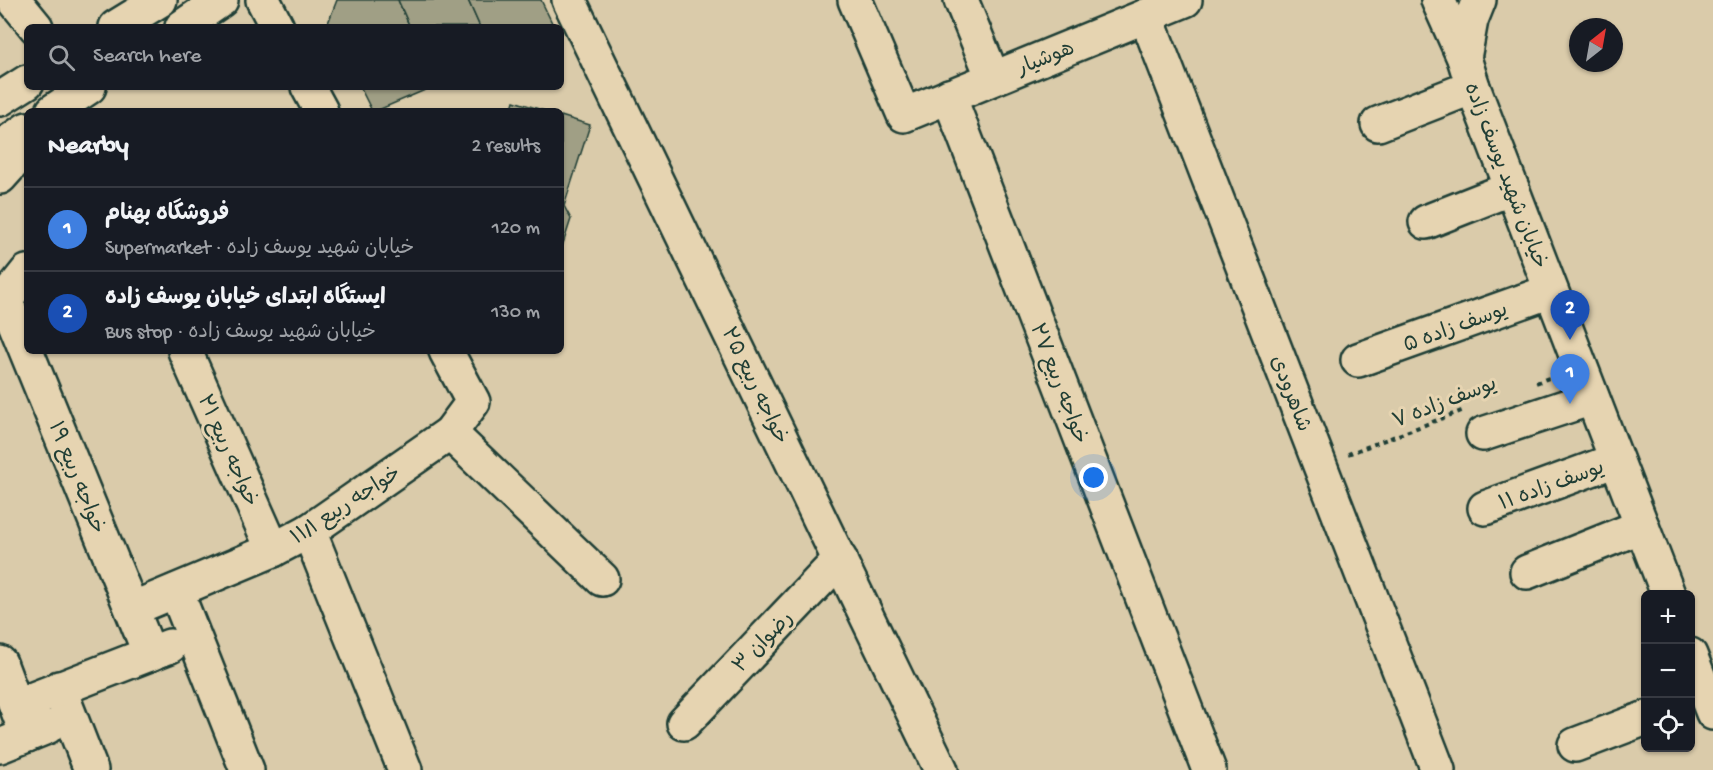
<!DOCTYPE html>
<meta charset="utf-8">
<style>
body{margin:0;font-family:"Gochi Hand","Playpen Sans Arabic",sans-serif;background:#242831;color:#f1f3f6}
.controls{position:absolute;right:18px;bottom:18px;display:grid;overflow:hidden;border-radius:9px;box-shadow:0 2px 4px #0004}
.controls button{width:54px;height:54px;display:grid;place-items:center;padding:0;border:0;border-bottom:2px solid #363941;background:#171b24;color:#f1f3f6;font:30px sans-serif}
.compass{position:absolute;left:1569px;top:18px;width:54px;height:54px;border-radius:50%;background:#171b24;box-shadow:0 2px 4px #0004;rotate:31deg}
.you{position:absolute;left:1094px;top:478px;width:21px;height:21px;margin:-15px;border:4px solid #fff;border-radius:50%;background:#1a73e8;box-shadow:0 0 0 9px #1a73e833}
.badge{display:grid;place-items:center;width:39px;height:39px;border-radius:50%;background:#7c3aed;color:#fff;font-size:20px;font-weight:700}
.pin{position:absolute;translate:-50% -50px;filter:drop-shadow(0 2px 3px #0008)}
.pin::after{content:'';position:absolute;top:32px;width:21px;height:18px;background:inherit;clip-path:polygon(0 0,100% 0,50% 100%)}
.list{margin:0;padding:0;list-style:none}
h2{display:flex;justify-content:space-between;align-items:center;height:78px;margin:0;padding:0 24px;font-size:26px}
h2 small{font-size:20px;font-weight:400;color:#9ea1a6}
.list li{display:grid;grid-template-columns:39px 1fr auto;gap:18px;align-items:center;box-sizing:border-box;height:84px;padding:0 24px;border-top:2px solid #363941}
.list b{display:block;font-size:22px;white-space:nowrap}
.list p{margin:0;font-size:20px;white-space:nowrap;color:#9ea1a6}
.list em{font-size:20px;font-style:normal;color:#9ea1a6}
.icon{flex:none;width:33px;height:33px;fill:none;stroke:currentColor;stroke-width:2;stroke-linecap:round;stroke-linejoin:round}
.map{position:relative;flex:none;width:1713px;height:770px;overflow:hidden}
.search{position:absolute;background:#171b24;box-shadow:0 2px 4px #0004;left:24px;top:24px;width:540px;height:66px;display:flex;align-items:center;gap:15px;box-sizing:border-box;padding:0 21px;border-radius:9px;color:#9ea1a6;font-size:22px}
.panel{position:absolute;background:#171b24;box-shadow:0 2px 4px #0004;left:24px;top:108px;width:540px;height:246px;border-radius:9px}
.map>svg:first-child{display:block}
.building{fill:#a09f85;stroke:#1f3d34;stroke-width:1.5}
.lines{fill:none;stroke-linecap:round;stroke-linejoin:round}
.minor-casing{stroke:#1f3d34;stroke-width:38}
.major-casing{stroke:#1f3d34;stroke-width:38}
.path{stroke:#1f3d34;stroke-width:4;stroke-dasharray:4.5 4.5;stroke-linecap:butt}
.minor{stroke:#e6d4b1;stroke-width:33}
.major{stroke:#e6d4b1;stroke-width:33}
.labels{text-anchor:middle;stroke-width:6;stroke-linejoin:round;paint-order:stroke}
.street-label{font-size:21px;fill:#1f3d34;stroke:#e6d4b1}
</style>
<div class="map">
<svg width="1713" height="770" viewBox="0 0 1713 770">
<rect width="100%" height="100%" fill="#dacbaa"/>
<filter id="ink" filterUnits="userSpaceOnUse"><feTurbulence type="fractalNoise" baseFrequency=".0167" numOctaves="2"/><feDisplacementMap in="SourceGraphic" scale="12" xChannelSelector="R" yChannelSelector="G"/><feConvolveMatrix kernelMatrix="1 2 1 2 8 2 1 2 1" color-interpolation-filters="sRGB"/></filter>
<g filter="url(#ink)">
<g class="building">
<path d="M 337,0 L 398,0 L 410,27 L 331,27 L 328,23 Z"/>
<path d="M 398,0 L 468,0 L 480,27 L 410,27 Z"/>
<path d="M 468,0 L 541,0 L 554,27 L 480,27 Z"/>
<path d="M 360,87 L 432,87 L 376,111 L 372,111 Z"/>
<path d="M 514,101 L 545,111 L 511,111 Z"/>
<path d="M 561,116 L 590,125 L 564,206 L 571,219 L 561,250 Z"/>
</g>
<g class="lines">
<g class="minor-casing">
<g id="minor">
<path d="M 14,0 L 36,27"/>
<path d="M 263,0 L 277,27"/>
<path d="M 569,0 L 941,770"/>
<path d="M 855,0 L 904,115 L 1185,0"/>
<path d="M 961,0 L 993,78"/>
<path d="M 1438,0 L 1464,58 L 1473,87 L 1668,594"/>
<path d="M 1146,16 L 1438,770"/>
<path d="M 116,27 L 160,0"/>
<path d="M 182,27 L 221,0"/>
<path d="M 1464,58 L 1471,20 L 1479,0"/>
<path d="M 308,87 L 321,111"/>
<path d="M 949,96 L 1209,770"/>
<path d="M 0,99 L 27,82"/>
<path d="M 59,111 L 68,101 L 89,87"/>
<path d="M 1378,124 L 1473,87"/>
<path d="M 0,177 L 27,147"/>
<path d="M 1426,222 L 1512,188"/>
<path d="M 5,299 L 150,654"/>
<path d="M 0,306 L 27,272"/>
<path d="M 185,351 L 273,550"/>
<path d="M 1358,360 L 1551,291"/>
<path d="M 450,433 L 602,579"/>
<path d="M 1483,434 L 1592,398"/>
<path d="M 1485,508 L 1616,460"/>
<path d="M 309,531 L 405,770"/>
<path d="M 1527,572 L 1642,526"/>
<path d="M 176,591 L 247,770"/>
<path d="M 132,609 L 273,550 L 309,531 L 450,433 L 473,402 L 446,351"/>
<path d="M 1690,655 L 1713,713"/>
<path d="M 0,663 L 27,735"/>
<path d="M 59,688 L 91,770"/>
<path d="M 18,705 L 170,646"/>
<path d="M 684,723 L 840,559"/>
<path d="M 1575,745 L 1646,718"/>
<path d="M 0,746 L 47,727"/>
</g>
</g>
<g class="major-casing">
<g id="major">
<path d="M 53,111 L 68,101"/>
<path d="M 0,148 L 27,129"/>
</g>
</g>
<g class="path">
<path d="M 1536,383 L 1554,376"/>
<path d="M 1348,454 L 1464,410"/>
</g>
<use href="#minor" class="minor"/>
<use href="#major" class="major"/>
</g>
</g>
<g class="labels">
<g class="street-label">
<text transform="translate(1045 57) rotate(-22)" y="7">هوشیار</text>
<text transform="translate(1507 175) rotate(69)" y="7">خیابان شهید یوسف زاده</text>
<text transform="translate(1455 326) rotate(-20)" y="7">یوسف زاده ۵</text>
<text transform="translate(1060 383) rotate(69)" y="7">خواجه ربیع ۲۷</text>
<text transform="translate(756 385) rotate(64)" y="7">خواجه ربیع ۲۵</text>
<text transform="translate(1292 393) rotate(69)" y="7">شاهرودی</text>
<text transform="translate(1444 401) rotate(-21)" y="7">یوسف زاده ۷</text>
<text transform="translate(229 450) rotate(66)" y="7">خواجه ربیع ۲۱</text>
<text transform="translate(78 477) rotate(68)" y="7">خواجه ربیع ۱۹</text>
<text transform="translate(1551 484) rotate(-20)" y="7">یوسف زاده ۱۱</text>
<text transform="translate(345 504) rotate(-33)" y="7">خواجه ربیع ۱۱/۱</text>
<text transform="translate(762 641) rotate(-46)" y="7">رضوان ۳</text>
</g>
</g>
</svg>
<div class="controls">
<button>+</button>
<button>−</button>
<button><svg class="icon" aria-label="locate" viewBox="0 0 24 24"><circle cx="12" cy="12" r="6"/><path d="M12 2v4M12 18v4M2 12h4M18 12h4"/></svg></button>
</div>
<svg class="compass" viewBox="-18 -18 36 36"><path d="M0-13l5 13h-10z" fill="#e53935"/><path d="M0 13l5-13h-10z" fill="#9ea1a6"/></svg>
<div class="you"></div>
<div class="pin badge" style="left:1570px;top:404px;background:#3f7fe0">1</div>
<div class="pin badge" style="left:1570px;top:340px;background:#1a4fb4">2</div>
<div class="search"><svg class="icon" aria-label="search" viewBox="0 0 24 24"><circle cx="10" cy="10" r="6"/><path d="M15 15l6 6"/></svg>Search here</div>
<section class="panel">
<h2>Nearby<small>2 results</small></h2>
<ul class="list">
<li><span class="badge" style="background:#3f7fe0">1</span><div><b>فروشگاه بهنام</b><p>Supermarket · خیابان شهید یوسف زاده</p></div><em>120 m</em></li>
<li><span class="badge" style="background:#1a4fb4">2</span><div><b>ایستگاه ابتدای خیابان یوسف زاده</b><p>Bus stop · خیابان شهید یوسف زاده</p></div><em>130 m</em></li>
</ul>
</section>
</div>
